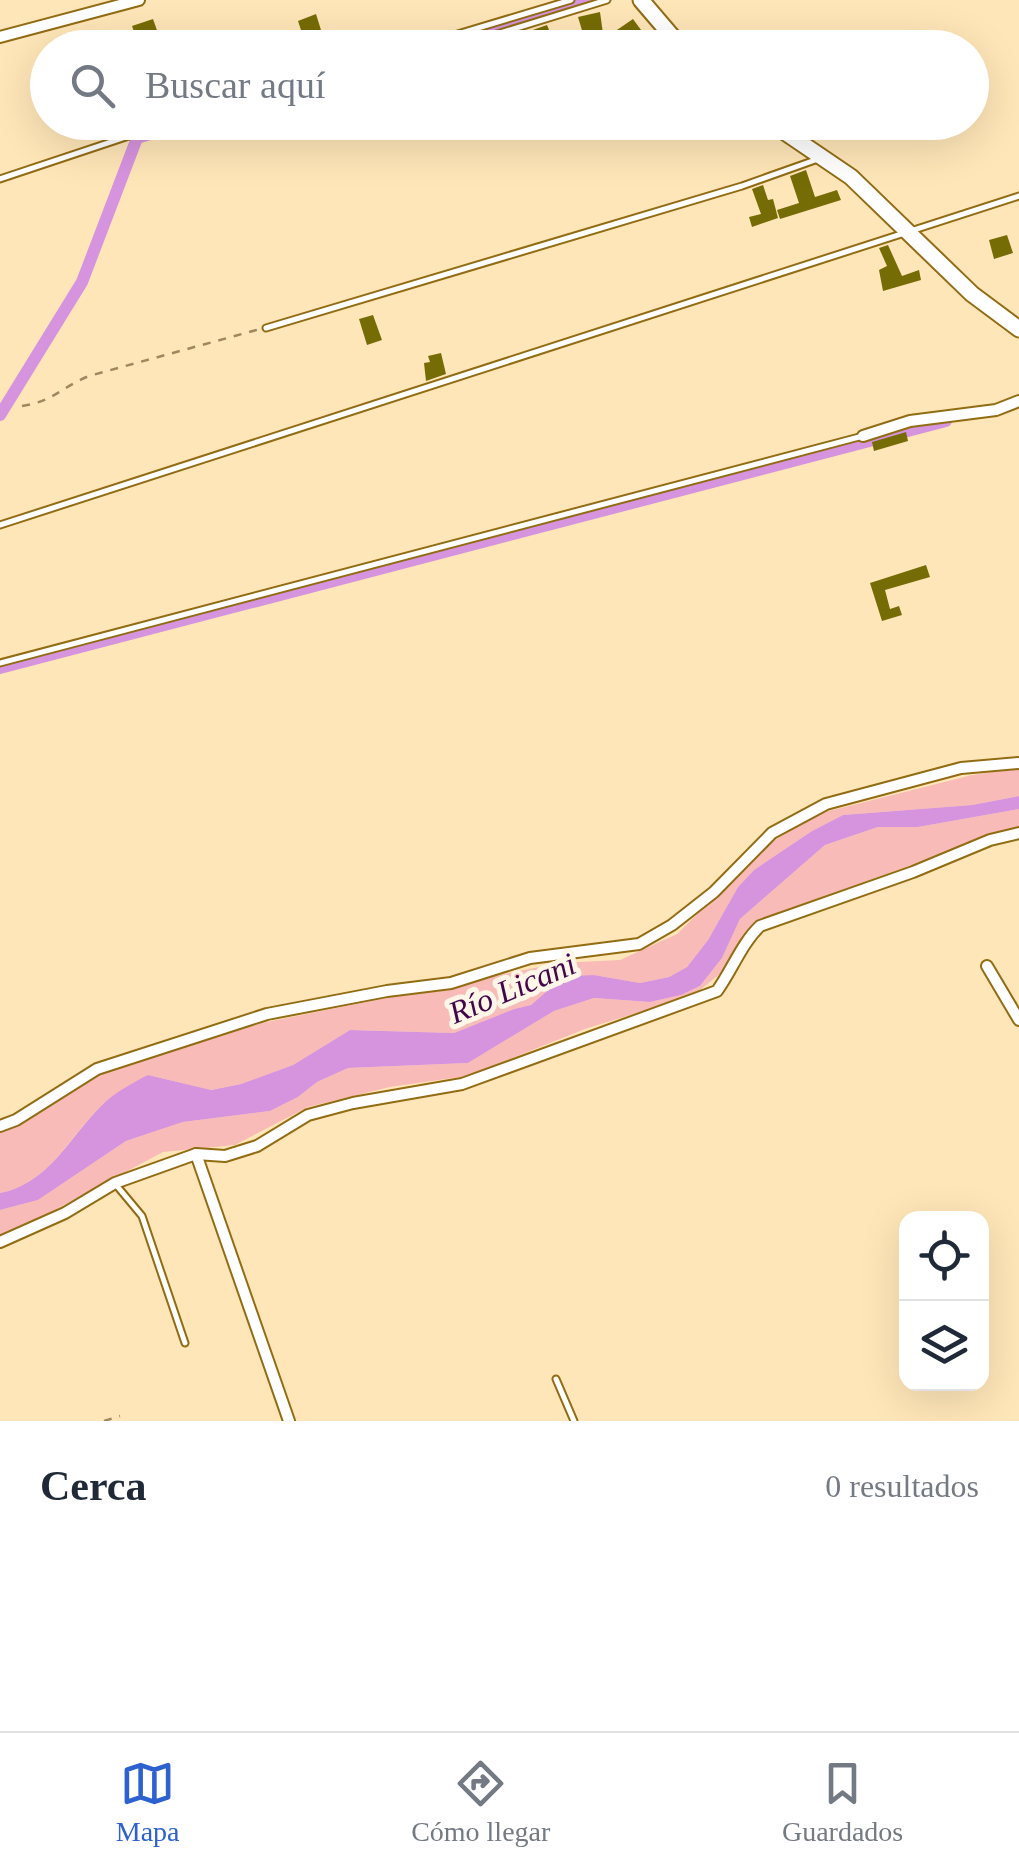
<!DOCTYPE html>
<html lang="es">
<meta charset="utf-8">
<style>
body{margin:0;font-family:"Times New Roman",serif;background:#f6f6f7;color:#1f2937}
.controls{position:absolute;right:30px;bottom:30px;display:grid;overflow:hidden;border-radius:20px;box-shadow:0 10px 40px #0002}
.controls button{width:90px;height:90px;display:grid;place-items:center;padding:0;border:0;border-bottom:2px solid #e0e1e3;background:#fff;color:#1f2937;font:50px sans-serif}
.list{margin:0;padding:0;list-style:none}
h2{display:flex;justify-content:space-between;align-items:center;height:130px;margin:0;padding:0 40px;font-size:42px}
h2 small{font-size:32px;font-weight:400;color:#747a83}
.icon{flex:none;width:55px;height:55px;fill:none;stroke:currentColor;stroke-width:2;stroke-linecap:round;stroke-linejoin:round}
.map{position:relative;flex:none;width:1019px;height:1421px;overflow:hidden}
.search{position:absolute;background:#fff;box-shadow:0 10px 40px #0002;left:30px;right:30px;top:30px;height:110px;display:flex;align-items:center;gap:25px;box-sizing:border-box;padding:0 35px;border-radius:55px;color:#747a83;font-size:38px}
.sheet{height:310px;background:#fff}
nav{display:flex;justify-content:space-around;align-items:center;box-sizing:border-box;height:140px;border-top:2px solid #e0e1e3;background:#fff;font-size:28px;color:#747a83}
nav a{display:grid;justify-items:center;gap:5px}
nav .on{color:#2c61cf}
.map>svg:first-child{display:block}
.green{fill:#f8bbb7}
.water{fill:#d694de}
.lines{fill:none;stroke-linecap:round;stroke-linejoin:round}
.canal{stroke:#d694de;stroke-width:12}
.building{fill:#766c05}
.service-casing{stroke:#926c13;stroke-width:9}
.minor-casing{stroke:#926c13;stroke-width:14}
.secondary-casing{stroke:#926c13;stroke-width:19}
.path{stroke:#9d8860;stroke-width:2.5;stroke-dasharray:8 8;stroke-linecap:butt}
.service{stroke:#fff;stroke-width:5}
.minor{stroke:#fff;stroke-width:10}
.secondary{stroke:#fff;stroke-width:15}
.labels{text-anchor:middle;stroke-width:10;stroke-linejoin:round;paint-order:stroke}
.water-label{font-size:32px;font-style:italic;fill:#43064b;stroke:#fef6e7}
</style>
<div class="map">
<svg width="1019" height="1421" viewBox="0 0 1019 1421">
<rect width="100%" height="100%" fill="#ffe6b8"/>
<g class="green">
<path d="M 1019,768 L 1019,796 L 972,805 L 843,815 L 812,831 L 754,870 L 738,887 L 708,940 L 687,967 L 669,977 L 640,983 L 594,975 L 555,984 L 531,1005 L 514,1009 L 454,1033 L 350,1030 L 293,1065 L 241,1084 L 210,1090 L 148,1075 C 133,1085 113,1094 101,1106 C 68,1138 48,1184 0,1193 L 0,1130 L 88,1078 L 262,1023 L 559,963 L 620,960 L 677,934 L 769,844 L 817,814 L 972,775 Z"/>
<path d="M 1019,809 L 1019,827 L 779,912 L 750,935 L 722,972 L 694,995 L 585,1029 L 467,1076 L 390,1087 L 308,1107 L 235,1145 L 163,1152 L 0,1239 L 0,1210 L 38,1200 L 126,1141 L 183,1122 L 270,1111 L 298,1097 L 317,1082 L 348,1068 L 468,1063 L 554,1011 L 594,998 L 650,1002 L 681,995 L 700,986 L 722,958 L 740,919 L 825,845 L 878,827 L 918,827 Z"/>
</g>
<path class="water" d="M 1019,796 L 1019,809 L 918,827 L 878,827 L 825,845 L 740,919 L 722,958 L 700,986 L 681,995 L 650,1002 L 594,998 L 554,1011 L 468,1063 L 348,1068 L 317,1082 L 298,1097 L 270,1111 L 183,1122 L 126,1141 L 38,1200 L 0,1210 L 0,1193 C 48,1184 69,1138 101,1106 C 114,1093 132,1083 148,1075 L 211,1090 L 241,1084 L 293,1065 L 350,1030 L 454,1033 L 514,1009 L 531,1005 L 555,984 L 576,976 L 594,975 L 640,983 L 669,977 L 687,967 L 708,940 L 738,887 L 754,870 L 812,831 L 843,815 L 972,805 Z"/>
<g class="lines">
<g class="canal">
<path d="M 437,48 L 586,0"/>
<path d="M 0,415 L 82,282 L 137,138 L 188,122"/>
<path d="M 0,668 L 946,421"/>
</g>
</g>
<g class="building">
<path d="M 600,12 L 605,48 L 595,48 L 594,35 L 584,37 L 578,17 Z"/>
<path d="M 316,14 L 325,43 L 307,48 L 298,21 Z"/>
<path d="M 153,19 L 159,36 L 138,43 L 132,26 Z"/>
<path d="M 633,19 L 644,34 L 624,48 L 614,32 Z"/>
<path d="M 547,25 L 551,35 L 563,31 L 567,40 L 553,45 L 555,48 L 534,48 L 527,32 Z"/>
<path d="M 419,122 L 447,122 L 447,125 L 399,140 L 396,130 Z"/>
<path d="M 806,170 L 815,197 L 837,190 L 841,200 L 780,219 L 777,210 L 799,203 L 790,176 Z"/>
<path d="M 763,185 L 768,200 L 773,199 L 778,218 L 752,227 L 749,217 L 761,214 L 752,189 Z"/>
<path d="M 1007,235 L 1013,253 L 994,259 L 989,240 Z"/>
<path d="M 888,245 L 902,276 L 919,270 L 921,280 L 883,291 L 879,270 L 887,266 L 879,248 Z"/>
<path d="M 373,315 L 382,340 L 367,345 L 359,319 Z"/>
<path d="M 441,353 L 446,374 L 426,381 L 424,363 L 430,362 L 428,356 Z"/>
<path d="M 906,432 L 908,441 L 874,451 L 872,442 Z"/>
<path d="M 926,565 L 930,577 L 885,590 L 890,609 L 899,606 L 902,615 L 882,621 L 870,583 Z"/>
</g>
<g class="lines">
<g class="service-casing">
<g id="service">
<path d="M 474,41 L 607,0"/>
<path d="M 411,48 L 571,0"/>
<path d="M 0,179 L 171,122"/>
<path d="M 266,328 L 742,186 L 818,159"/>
<path d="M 0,525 L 1019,196"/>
<path d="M 0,663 L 863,436"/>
<path d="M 117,1186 L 142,1216 L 185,1343"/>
<path d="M 556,1379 L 574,1421"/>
</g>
</g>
<g class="minor-casing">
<g id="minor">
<path d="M 0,37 L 139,0"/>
<path d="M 863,436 L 910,421 L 996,410 L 1019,401"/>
<path d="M 987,966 L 1019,1020"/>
<path d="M 0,1126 L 16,1120 L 97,1069 L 267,1014 L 387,991 L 451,983 L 530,958 L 639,944 L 672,925 L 714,892 L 772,833 L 826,804 L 961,768 L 1019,763"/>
<path d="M 196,1154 L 289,1421"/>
<path d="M 0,1242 L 65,1213 L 115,1183 L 196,1154 L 225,1156 L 257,1146 L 308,1115 L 353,1103 L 462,1084 L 717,991 C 732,970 742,943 760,926 L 913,872 L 990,840 L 1019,833"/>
</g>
</g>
<g class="secondary-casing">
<g id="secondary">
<path d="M 641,0 L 682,48"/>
<path d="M 770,122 L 851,177 L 972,294 L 1019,329"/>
</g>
</g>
<g class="path">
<path d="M 22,406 C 54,401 62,387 89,376 L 260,329"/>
<path d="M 104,1421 L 120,1416"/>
</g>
<use href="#service" class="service"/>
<use href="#minor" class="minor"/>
<use href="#secondary" class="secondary"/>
</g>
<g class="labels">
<g class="water-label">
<text transform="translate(512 988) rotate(-23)" y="11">Río Licani</text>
</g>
</g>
</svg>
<div class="controls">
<button><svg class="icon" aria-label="locate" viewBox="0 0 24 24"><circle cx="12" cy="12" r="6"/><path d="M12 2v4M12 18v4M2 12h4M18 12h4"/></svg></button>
<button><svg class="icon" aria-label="layers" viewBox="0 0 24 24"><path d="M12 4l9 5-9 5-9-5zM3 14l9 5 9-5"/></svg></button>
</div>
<div class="search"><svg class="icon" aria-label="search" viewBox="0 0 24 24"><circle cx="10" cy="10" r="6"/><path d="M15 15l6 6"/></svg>Buscar aquí</div>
</div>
<section class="sheet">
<h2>Cerca<small>0 resultados</small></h2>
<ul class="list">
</ul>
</section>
<nav>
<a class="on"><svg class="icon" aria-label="map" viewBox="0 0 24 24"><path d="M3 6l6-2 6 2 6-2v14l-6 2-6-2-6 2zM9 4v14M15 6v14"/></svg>Mapa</a>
<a><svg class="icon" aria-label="directions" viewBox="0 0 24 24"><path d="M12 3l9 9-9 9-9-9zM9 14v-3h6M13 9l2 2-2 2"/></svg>Cómo llegar</a>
<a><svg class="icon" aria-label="saved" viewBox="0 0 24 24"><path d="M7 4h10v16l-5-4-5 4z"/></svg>Guardados</a>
</nav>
